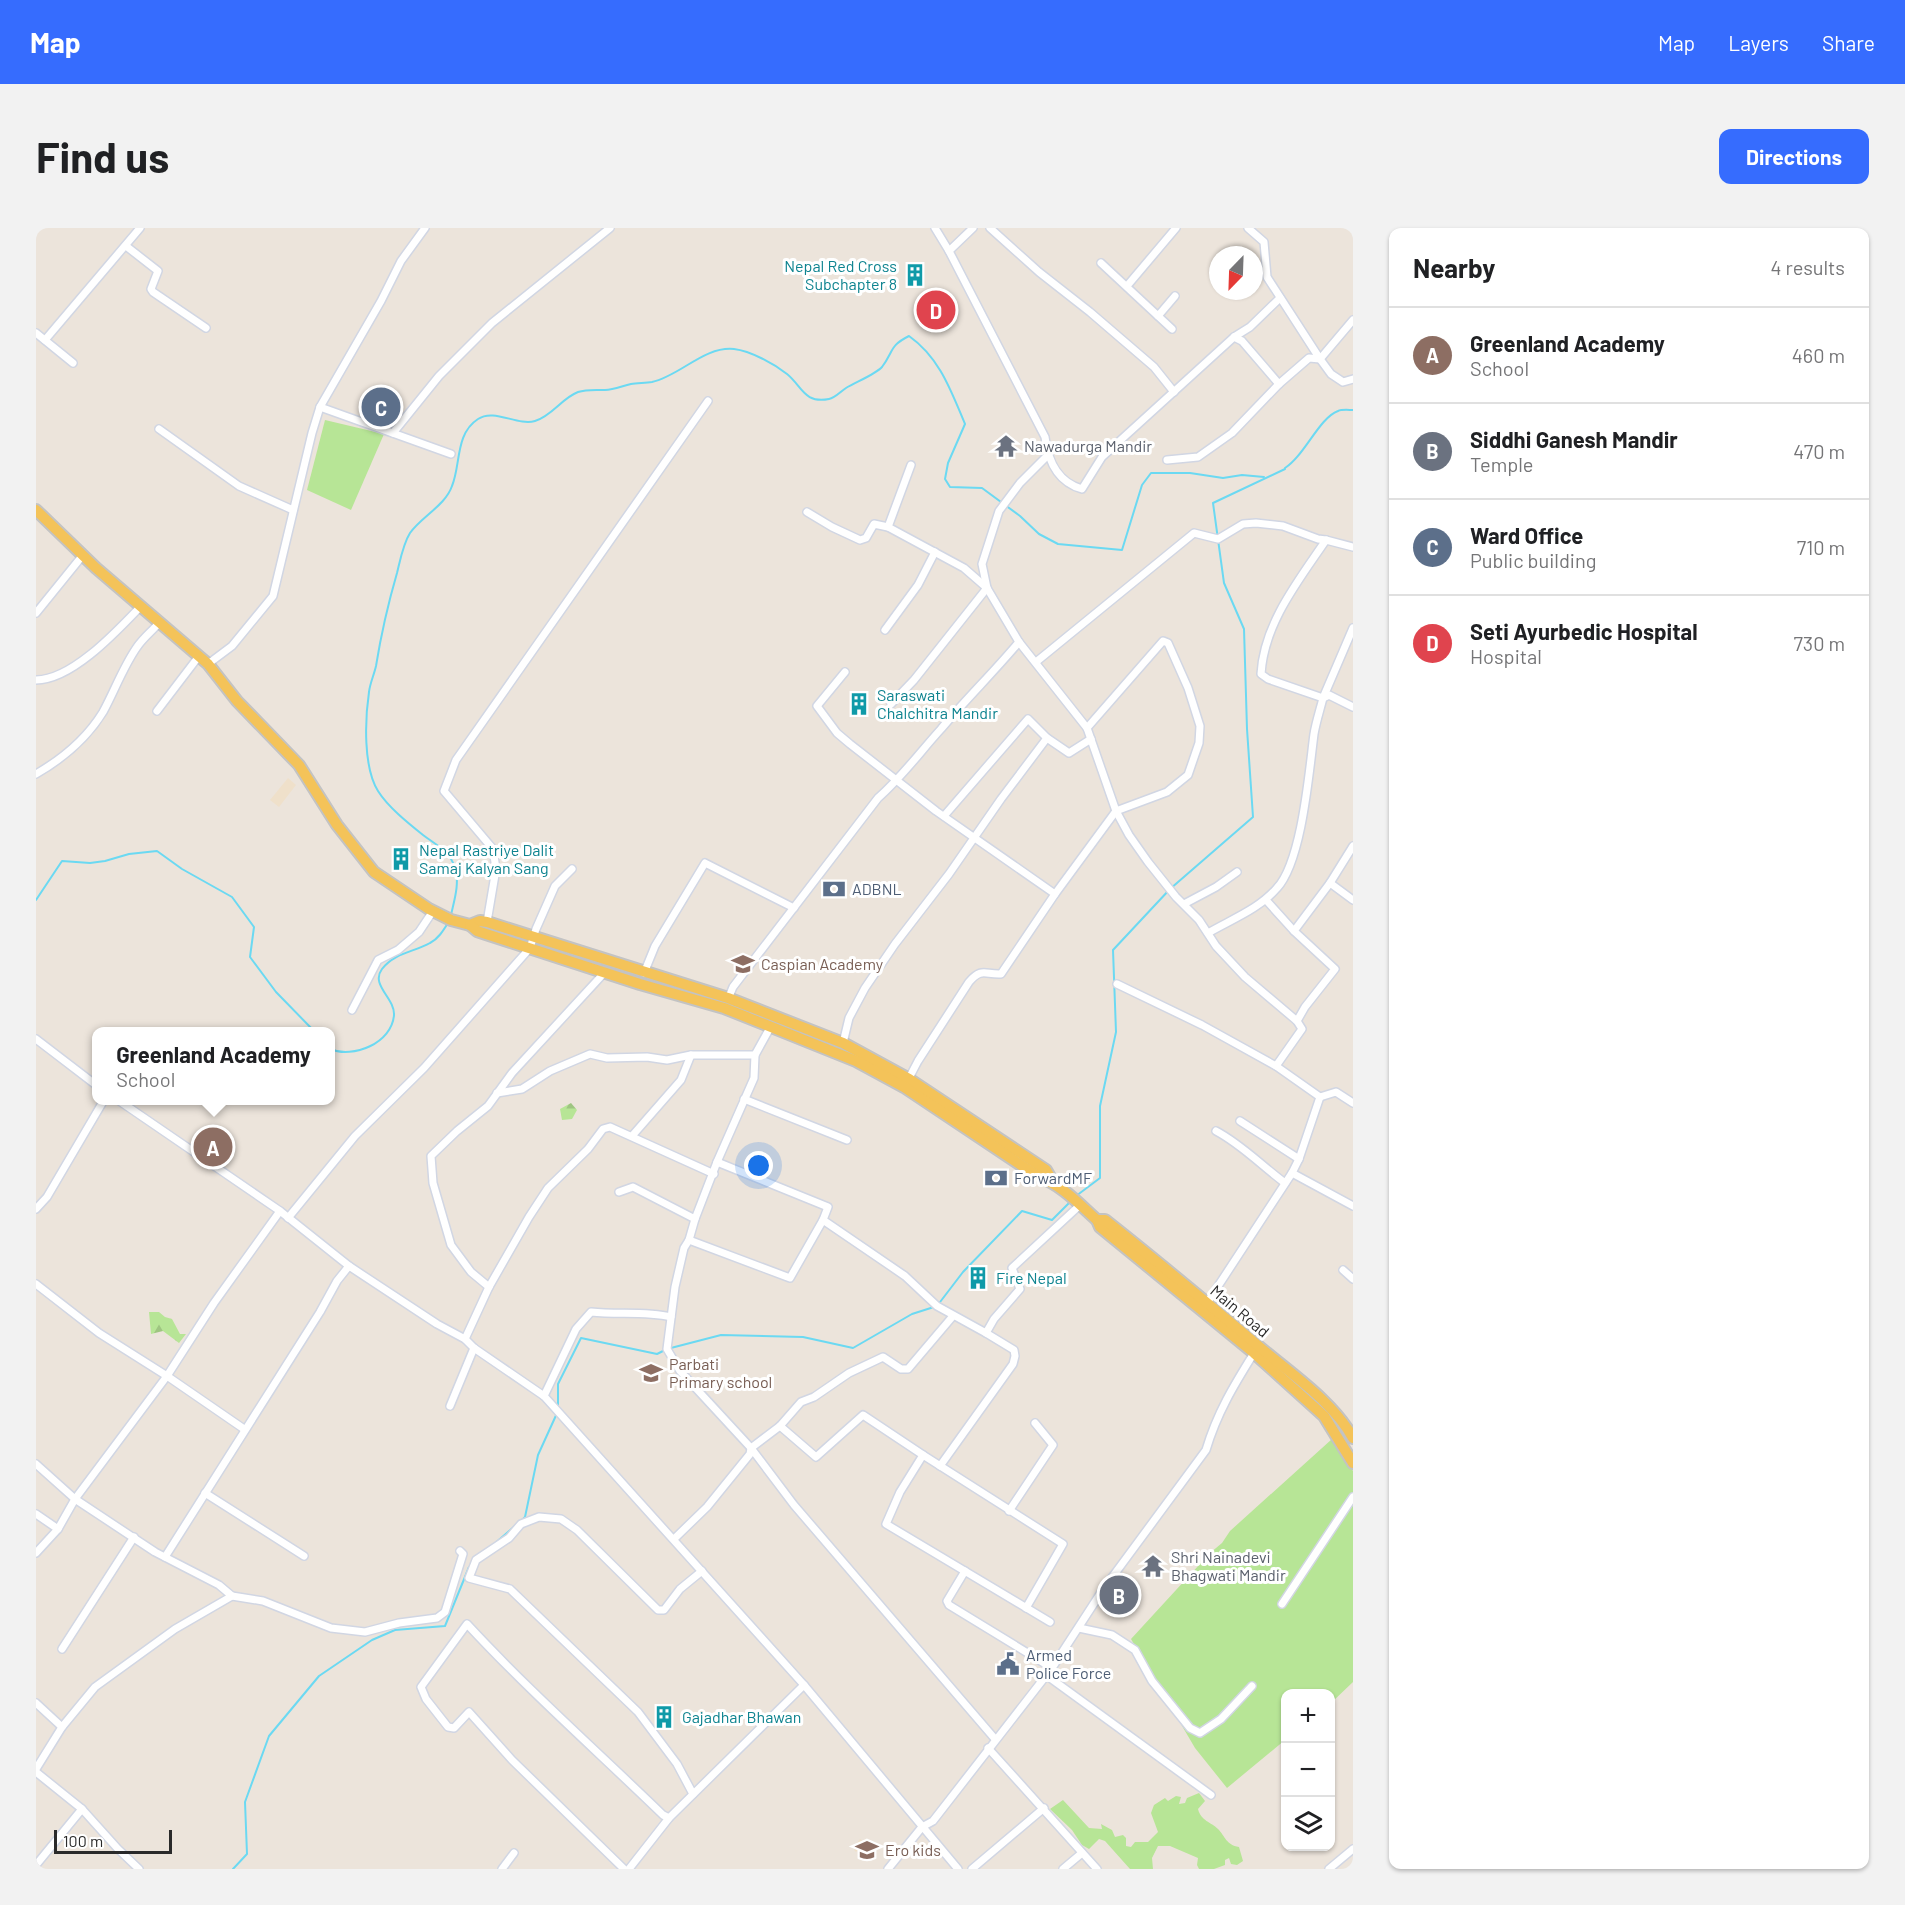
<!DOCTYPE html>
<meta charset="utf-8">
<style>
body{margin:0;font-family:Barlow,sans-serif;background:#f2f2f2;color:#202124}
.controls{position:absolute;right:18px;bottom:18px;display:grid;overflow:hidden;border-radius:12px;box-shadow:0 2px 4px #0004}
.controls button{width:54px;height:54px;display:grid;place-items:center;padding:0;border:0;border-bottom:2px solid #e0e0e0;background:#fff;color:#202124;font:30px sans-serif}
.compass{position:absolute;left:1173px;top:18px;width:54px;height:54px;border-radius:50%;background:#fff;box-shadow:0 2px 4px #0004;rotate:203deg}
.scale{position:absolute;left:18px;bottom:15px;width:118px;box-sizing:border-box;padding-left:6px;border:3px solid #2a2a2a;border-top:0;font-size:16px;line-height:21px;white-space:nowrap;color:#2a2a2a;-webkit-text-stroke:4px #fff;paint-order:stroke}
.you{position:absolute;left:723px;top:938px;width:21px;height:21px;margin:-15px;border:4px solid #fff;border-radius:50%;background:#1a73e8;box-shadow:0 0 0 9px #1a73e833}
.badge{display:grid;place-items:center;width:39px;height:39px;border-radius:50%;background:#366cfe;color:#fff;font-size:20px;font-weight:700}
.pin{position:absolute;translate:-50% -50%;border:3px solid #fff;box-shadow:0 2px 6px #0006}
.popup{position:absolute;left:56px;top:799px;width:243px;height:78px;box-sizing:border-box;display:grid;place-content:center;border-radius:12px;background:#fff;filter:drop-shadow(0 2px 4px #0005);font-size:20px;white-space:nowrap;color:#757577}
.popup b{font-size:22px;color:#202124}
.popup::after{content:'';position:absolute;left:50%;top:100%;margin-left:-12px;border:12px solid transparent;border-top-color:#fff}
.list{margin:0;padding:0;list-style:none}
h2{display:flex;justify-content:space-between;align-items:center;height:78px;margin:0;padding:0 24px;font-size:26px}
h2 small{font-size:20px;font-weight:400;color:#757577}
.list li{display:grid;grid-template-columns:39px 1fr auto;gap:18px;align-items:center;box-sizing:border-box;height:96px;padding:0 24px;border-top:2px solid #e0e0e0}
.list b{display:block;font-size:22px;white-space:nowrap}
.list p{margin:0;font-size:20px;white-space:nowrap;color:#757577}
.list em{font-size:20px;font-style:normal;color:#757577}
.icon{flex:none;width:33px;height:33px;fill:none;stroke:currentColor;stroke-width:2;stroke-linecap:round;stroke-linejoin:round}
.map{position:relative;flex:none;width:1317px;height:1641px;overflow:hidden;border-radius:12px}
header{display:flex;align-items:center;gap:36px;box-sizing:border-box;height:84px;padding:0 30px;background:#366cfe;color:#fff}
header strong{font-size:28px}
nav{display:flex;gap:33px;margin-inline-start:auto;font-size:21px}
.intro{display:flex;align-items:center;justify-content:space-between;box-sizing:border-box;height:144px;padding:0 36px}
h1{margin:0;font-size:42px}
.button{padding:15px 27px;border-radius:12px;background:#366cfe;color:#fff;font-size:21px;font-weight:700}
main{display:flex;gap:36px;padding:0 36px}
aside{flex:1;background:#fff;border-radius:12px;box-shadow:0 2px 4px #0004}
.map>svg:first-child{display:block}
.education{fill:#efe0ca}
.medical{fill:#f4d8dc}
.green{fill:#b7e596}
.forest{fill:url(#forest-firs)}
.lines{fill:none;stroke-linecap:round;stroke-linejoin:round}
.stream{stroke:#6bd9f2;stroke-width:2}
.minor-casing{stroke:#d1d6e3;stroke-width:10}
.primary-casing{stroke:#c3c3c3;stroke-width:14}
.minor{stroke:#fff;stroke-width:7}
.primary{stroke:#f4c359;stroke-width:10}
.labels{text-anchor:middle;stroke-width:6;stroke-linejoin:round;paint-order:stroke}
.culture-label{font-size:16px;fill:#0d838f;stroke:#fff;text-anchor:start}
.worship-label{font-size:16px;fill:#5b616d;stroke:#fff;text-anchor:start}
.service-label{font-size:16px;fill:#4e5e75;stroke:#fff;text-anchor:start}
.education-label{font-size:16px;fill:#785e54;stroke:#fff;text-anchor:start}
.street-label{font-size:16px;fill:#2a2a2a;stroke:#fff}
</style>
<header>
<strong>Map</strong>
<nav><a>Map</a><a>Layers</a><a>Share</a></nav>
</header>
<div class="intro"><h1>Find us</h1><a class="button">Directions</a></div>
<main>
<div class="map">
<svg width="1317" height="1641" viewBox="0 0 1317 1641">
<defs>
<pattern id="forest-firs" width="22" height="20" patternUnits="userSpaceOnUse" patternTransform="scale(1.5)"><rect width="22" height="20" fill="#b7e596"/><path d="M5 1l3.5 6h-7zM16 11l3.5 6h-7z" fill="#9ec581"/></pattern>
</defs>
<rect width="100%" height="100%" fill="#ece4db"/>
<g class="education">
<path d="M 252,550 L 260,557 L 243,579 L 234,572 Z"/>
<path d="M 610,1139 L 622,1139 L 620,1152 L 609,1151 Z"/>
<path d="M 824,1611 L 827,1613 L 829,1611 L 833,1613 L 840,1620 L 828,1633 L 822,1627 L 825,1624 L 822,1622 L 820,1624 L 818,1622 L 822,1618 L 820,1616 Z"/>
</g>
<path class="medical" d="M 904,73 L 909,84 L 896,90 L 891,80 Z"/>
<g class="green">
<path d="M 289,192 L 348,206 L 315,282 L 271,262 Z"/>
<path d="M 1296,1211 L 1317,1243 L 1317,1454 L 1295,1475 L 1294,1466 L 1250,1466 L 1249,1512 L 1191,1560 L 1159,1520 L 1095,1411 L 1174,1325 L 1186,1315 L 1194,1303 Z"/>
<path d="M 1163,1565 L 1169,1573 L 1162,1581 C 1165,1593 1175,1594 1182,1601 C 1189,1608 1190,1617 1203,1619 L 1207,1633 L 1201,1637 L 1195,1636 L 1193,1630 L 1189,1632 L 1189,1637 L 1178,1641 L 1163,1641 L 1161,1637 L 1162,1630 L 1134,1618 L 1122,1618 L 1116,1630 L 1117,1641 L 1094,1641 L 1069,1613 L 1063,1611 L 1053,1621 L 1046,1617 L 1036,1602 L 1014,1581 L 1027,1572 L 1053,1600 L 1066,1601 L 1065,1596 L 1076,1602 L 1079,1609 L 1087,1607 L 1090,1610 L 1090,1618 L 1095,1619 L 1099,1614 L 1112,1614 L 1122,1604 L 1115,1585 L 1118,1577 L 1129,1570 L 1132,1573 L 1140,1568 L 1145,1569 L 1143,1576 L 1149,1575 L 1151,1570 Z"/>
</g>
<g class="forest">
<path d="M 535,875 L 541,882 L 536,891 L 526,892 L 524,881 Z"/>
<path d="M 113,1084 L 123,1084 L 129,1089 L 136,1091 L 144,1106 L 150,1106 L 143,1115 L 127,1103 L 115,1106 Z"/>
</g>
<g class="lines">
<g class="stream">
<path d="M 1249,240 C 1269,227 1283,190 1302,183 C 1306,181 1313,182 1317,182"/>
<path d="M 0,672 L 26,633 L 54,635 L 69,633 L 93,626 L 121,623 L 146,641 L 196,669 L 218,699 L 214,729 L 240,764 L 279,804"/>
<path d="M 415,687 C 418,673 424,655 419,640 C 414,623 400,617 387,607 C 372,595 352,579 342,563 C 327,539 329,491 333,464 C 334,455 338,447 340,438 C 345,407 352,376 361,345 C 364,333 367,316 374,305 C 386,288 409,278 416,258 C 425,236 419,206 442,191 C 458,180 481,198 499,193 C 516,188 526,170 542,164 C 551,161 560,162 569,162 C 578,162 586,158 595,156 C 601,155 609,155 616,154 C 644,148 668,118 698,121 C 715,123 738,136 751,146 C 766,158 768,176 793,171 C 799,170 804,164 810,160 C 820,154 840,146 846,139 C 858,123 853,118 873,108 C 904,130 915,163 929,196 L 912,235 L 909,251 L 914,259 L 946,260 L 984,288 L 1003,306 L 1022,316 L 1086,322 L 1106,257 L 1115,245 L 1154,245 L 1187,250 L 1206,247 L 1228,249"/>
<path d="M 294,821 C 317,831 356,815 358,787 C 359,770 334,757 346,741 C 358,725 378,724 394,715 C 402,711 407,703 412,695"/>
<path d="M 1040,968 L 1064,950 L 1064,878 L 1080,804 L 1077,722 L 1134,661 L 1217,589 L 1211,501 L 1208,401 L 1188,355 L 1177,275 L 1249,241"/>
<path d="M 484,1294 L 489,1289 L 502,1227 L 522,1183 L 522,1156 L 545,1110 L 621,1126 L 631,1121 L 685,1107 L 767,1109 L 817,1120 L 876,1086 L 901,1078 L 927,1044 L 986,983 L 1016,992 L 1034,974"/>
<path d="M 457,1317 L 480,1297"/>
<path d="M 197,1641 L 211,1626 L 209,1574 L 233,1508 L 283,1448 L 336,1412 L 359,1402 L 409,1398 L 433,1339"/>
</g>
<g class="minor-casing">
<g id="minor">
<path d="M 899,0 L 913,23"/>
<path d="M 937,0 L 913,23 L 1009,209 C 1012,233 1021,254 1046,261 L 1066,229 L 1198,109 L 1214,99 L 1244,70"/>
<path d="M 954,0 L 1003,44 L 1054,84 L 1118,139 L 1138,164"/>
<path d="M 1212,0 L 1228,14 L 1231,49 L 1284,131 L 1295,146 L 1307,154 L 1317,151"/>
<path d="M 90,18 L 122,43 L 115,61 L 117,64 L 170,100"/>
<path d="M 1065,35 L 1122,88 L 1139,68"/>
<path d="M 1091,58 L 1140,0"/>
<path d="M 1122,88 L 1136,101"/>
<path d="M 0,105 L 37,135"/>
<path d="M 1198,109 L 1206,113 L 1243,156 L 1273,130 L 1284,131 L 1317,92"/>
<path d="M 9,112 L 104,0"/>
<path d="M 284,179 L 415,226"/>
<path d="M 123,201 L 203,258 L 257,282"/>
<path d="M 357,205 L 403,148 L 456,95 L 574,0"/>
<path d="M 1011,228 L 984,255 L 963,283 L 946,336 L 951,360 L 983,414 L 1051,500 L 1080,583 L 1093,607 L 1112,634 L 1140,669 L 1163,692 L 1180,718 L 1209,749 L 1261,793 L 1266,801 L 1240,838 L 1284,869 L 1263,931 L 1256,945 L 1171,1075"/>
<path d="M 1131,232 L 1162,229 L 1196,205 L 1243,156"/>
<path d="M 771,284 L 796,299 L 824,312 L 830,310 L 838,296 L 852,299 L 928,340 L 951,360 L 878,452 L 855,476"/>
<path d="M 852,299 L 875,237"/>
<path d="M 1317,319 L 1290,312 C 1263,352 1228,395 1225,446 L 1232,451 L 1287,470 L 1317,400"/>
<path d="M 0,385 L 47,327"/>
<path d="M 849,402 L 882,357 L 899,324"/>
<path d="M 1000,434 L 1158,305 L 1182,311 L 1207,296 L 1220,295 L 1247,298 L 1282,311 L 1290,312"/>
<path d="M 172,436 L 196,418 L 237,368 L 276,205 L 284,179 L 345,73 L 365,33 L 389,0"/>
<path d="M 809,444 L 781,478 L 801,505 L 814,516 L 900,583 L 1019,666 L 965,746 C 949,747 946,739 933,754 L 882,833 L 871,854"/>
<path d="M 0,452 C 36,452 81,403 105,378"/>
<path d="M 121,483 L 163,428"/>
<path d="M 0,546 C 26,531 51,510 67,484 C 79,462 87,439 101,419 C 107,410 116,403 123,395"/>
<path d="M 908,588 L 992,491 L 1011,510 L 1033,525 L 1055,511"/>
<path d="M 1294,655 L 1317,672"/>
<path d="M 1019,666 L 1080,583 L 1131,564 L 1152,547 L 1163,515 L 1164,498 L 1152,460 L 1132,415 L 1127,413 L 1051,500"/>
<path d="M 1230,672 L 1258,703"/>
<path d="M 1148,676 L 1180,659 L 1201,644"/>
<path d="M 451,694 L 460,641 L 457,621 L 408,563 L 420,532 L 672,173"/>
<path d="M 1172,705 C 1196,691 1223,681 1241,660 C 1266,633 1273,544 1278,506 C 1280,494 1284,482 1287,470 L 1293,467 L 1317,479"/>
<path d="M 608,745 L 619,718 L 669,635 L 758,680"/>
<path d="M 1081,756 L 1166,797 L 1240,838"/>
<path d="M 692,771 L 697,759 L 842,570 C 866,549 884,524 905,501 C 930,471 958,444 983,414"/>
<path d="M 316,782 L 342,732 L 362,722 L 383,704 L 397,683"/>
<path d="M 1261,793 L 1269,779 L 1299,741 L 1258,703 L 1294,655 L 1317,618"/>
<path d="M 735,798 L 719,827 L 718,850 L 681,934 L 659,991 L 653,1012 L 648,1020 L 639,1059 L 631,1121 L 644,1143 L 715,1220 L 758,1277 L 959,1511"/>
<path d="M 0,811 L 60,857"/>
<path d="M 807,815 L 813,790 L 829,760 L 859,716 L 913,646 L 965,571 L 1011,510"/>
<path d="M 461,865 L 486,861 L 514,843 L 554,826 L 571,830 L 611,829 L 631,832 L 655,827 L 719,827"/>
<path d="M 1284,869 L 1300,864 L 1317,875"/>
<path d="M 708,871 L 811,912"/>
<path d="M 82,872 L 244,983 L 313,1038 L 401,1096 L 429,1111 L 438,1120 L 508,1168 L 768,1457 L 922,1641"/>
<path d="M 1204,893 L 1263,931"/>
<path d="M 1180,903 C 1205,916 1226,938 1249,955"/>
<path d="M 596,908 L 645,852 L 655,827"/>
<path d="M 681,934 L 792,979 L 787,992 L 869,1048 L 901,1078 L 950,1105 L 958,1091 L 984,1061 L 976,1040 L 1044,977"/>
<path d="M 1256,945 L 1317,978"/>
<path d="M 583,964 L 597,959 L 659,991"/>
<path d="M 0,981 L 11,969 L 68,872"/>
<path d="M 252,990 L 319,908 L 388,840 L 494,720 L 500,701 L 519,658 L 536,641"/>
<path d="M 653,1012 L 754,1050 L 787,992"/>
<path d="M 1307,1042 L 1317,1051"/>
<path d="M 0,1056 L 63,1105 L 131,1148 L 208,1201"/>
<path d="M 453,1059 L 435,1044 L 415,1017 L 397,955 L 395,928 L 421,903 L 452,878 L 476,845 L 569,744"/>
<path d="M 429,1111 L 453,1059 L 493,989 L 512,960 L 552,921 L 567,901 L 574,899 L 678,946"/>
<path d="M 508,1168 L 540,1101 L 555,1084 C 582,1087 609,1083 635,1089"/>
<path d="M 414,1178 L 438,1120"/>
<path d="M 744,1198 L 765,1174 L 778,1169 L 813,1145 L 847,1129 L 865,1141 L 872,1141 L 917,1088"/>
<path d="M 887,1227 L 1027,1316 L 990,1380"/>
<path d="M 0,1236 L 39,1271 L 119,1324 L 183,1357 L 196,1368 L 227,1373 L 295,1400 L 329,1404 L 363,1395 L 401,1390 L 409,1384 L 427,1326 L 424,1323"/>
<path d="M 904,1238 L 977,1136 L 979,1128 L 978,1122 L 950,1105"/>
<path d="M 169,1265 L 268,1328"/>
<path d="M 973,1283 L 1017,1217 L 999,1195"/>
<path d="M 0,1286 L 22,1301"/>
<path d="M 638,1311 L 671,1279 L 714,1226 L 715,1220 L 744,1198 L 780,1229 L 827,1187 L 887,1227 L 864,1264 L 850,1296 L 1014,1394"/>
<path d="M 0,1325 L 22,1301 L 39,1271 L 131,1148 L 178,1075 L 244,983"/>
<path d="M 129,1329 L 284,1084 L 301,1053 L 313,1038"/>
<path d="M 929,1343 L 911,1373 L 913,1377 L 1016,1440"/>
<path d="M 1246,1376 L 1317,1269"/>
<path d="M 1043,1400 L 1076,1407 L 1099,1422 L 1116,1453 L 1154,1500 L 1164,1505 L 1185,1491 L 1216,1458"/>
<path d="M 26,1421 L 98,1309"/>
<path d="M 1010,1447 L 1175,1567"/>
<path d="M 0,1475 L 26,1499"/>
<path d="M 952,1520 L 1061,1641"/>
<path d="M 0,1541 L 26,1499 L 59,1459 L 139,1401 L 196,1368"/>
<path d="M 0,1544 L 46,1581 L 0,1637"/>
<path d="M 657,1566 L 641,1536 L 602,1484 L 474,1361 L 433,1350 L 440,1332 L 473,1310 L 485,1296 L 503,1289 L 525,1291 L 541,1302 L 622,1382 L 628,1382 L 644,1361 L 666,1343"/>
<path d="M 46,1581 L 82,1621 L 103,1641"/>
<path d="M 466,1641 L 478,1625"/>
<path d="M 588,1641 L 476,1532 L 433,1484 L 418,1500 L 412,1499 L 390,1471 L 385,1459 L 431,1396 C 493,1463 561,1523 627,1587 L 633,1590"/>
<path d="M 593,1641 L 633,1590 L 768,1457"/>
<path d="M 852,1641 L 886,1599 L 897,1593 L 1016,1440 L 1066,1363 L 1170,1222 C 1181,1185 1198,1157 1218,1125"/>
<path d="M 936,1641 L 1008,1580"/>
<path d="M 1027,1641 L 1046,1625"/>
<path d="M 1293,1641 L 1317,1621"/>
</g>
</g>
<g class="primary-casing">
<g id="primary">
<path d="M 0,282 L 60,340 L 172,436 L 201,473 L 263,537 L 301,597 L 338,644 L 393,681 L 415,692 L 434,697 L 444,693 L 451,694 L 692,770 L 807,815 L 873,851 L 1010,942 L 1017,954"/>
<path d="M 434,697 L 441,703 L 450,706 L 604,756 L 688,780 L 820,833 L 868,859 L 1003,949 C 1026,957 1043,976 1061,992 L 1064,999 L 1218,1125 L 1288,1188 L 1317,1235"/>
<path d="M 1061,992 L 1069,992 L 1074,996 C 1126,1037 1176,1079 1226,1121 C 1258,1148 1297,1174 1317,1210"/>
</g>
</g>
<use href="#minor" class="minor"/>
<use href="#primary" class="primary"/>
</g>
<defs>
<g id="building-bare" transform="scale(1.8)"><path d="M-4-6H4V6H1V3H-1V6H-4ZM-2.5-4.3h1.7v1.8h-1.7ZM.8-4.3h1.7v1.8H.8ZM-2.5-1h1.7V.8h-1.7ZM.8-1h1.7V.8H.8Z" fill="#0f9aa8" stroke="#fff" stroke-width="2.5" paint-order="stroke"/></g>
<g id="temple-bare" transform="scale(1.8)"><path d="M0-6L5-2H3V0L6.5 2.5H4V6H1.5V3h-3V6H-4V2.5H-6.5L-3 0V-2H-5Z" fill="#6b7280" stroke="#fff" stroke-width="2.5" paint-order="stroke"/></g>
<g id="bank-bare" transform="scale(1.8)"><path d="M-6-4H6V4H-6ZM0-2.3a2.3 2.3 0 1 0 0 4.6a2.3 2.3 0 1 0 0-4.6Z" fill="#5c6f8a" stroke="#fff" stroke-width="2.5" paint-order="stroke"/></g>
<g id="school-bare" transform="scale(1.8)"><path d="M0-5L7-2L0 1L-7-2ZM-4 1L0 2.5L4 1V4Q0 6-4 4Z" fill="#8d6e63" stroke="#fff" stroke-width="2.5" paint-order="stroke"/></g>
<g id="civic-bare" transform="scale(1.8)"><path d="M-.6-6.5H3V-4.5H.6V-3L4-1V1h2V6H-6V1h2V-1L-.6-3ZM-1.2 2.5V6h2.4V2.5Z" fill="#5c6f8a" stroke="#fff" stroke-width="2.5" paint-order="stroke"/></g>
</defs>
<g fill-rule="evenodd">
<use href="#building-bare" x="879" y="47"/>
<use href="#temple-bare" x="970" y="218"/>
<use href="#building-bare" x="823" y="476"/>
<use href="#building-bare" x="365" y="631"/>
<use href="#bank-bare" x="798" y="661"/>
<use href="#school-bare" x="707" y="736"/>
<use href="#bank-bare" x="960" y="950"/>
<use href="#building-bare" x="942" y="1050"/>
<use href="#school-bare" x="615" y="1145"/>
<use href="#temple-bare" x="1117" y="1338"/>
<use href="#civic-bare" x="972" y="1436"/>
<use href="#building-bare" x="628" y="1489"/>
<use href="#school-bare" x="831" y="1622"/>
</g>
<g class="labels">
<g class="culture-label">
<text x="861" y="44" text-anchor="end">Nepal Red Cross<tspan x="861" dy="18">Subchapter 8</tspan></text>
<text x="841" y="473">Saraswati<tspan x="841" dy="18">Chalchitra Mandir</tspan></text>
<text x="383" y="628">Nepal Rastriye Dalit<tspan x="383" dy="18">Samaj Kalyan Sang</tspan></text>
<text x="960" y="1056">Fire Nepal</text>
<text x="646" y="1495">Gajadhar Bhawan</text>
</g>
<g class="worship-label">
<text x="988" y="224">Nawadurga Mandir</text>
<text x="1135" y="1335">Shri Nainadevi<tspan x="1135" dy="18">Bhagwati Mandir</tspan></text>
</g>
<g class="service-label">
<text x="816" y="667">ADBNL</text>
<text x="978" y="956">ForwardMF</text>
<text x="990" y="1433">Armed<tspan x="990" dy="18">Police Force</tspan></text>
</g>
<g class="education-label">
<text x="725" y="742">Caspian Academy</text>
<text x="633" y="1142">Parbati<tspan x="633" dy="18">Primary school</tspan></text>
<text x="849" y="1628">Ero kids</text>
</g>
<g class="street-label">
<text transform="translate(1204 1083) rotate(40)" y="6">Main Road</text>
</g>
</g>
</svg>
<div class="controls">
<button>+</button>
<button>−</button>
<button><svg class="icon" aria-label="layers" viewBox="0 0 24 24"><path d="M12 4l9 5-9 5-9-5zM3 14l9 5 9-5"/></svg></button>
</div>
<svg class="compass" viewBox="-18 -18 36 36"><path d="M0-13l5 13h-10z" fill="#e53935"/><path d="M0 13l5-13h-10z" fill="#757577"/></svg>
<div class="scale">100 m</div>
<div class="you"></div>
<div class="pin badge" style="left:177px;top:919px;background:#8d6e63">A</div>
<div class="popup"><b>Greenland Academy</b>School</div>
<div class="pin badge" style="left:1083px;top:1367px;background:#6b7280">B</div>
<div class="pin badge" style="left:345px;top:179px;background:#5c6f8a">C</div>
<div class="pin badge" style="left:900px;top:82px;background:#e0444e">D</div>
</div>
<aside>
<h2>Nearby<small>4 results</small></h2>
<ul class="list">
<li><span class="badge" style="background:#8d6e63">A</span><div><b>Greenland Academy</b><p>School</p></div><em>460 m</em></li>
<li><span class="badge" style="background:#6b7280">B</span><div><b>Siddhi Ganesh Mandir</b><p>Temple</p></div><em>470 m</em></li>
<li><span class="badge" style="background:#5c6f8a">C</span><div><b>Ward Office</b><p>Public building</p></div><em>710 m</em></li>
<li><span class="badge" style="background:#e0444e">D</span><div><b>Seti Ayurbedic Hospital</b><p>Hospital</p></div><em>730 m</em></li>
</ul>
</aside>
</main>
